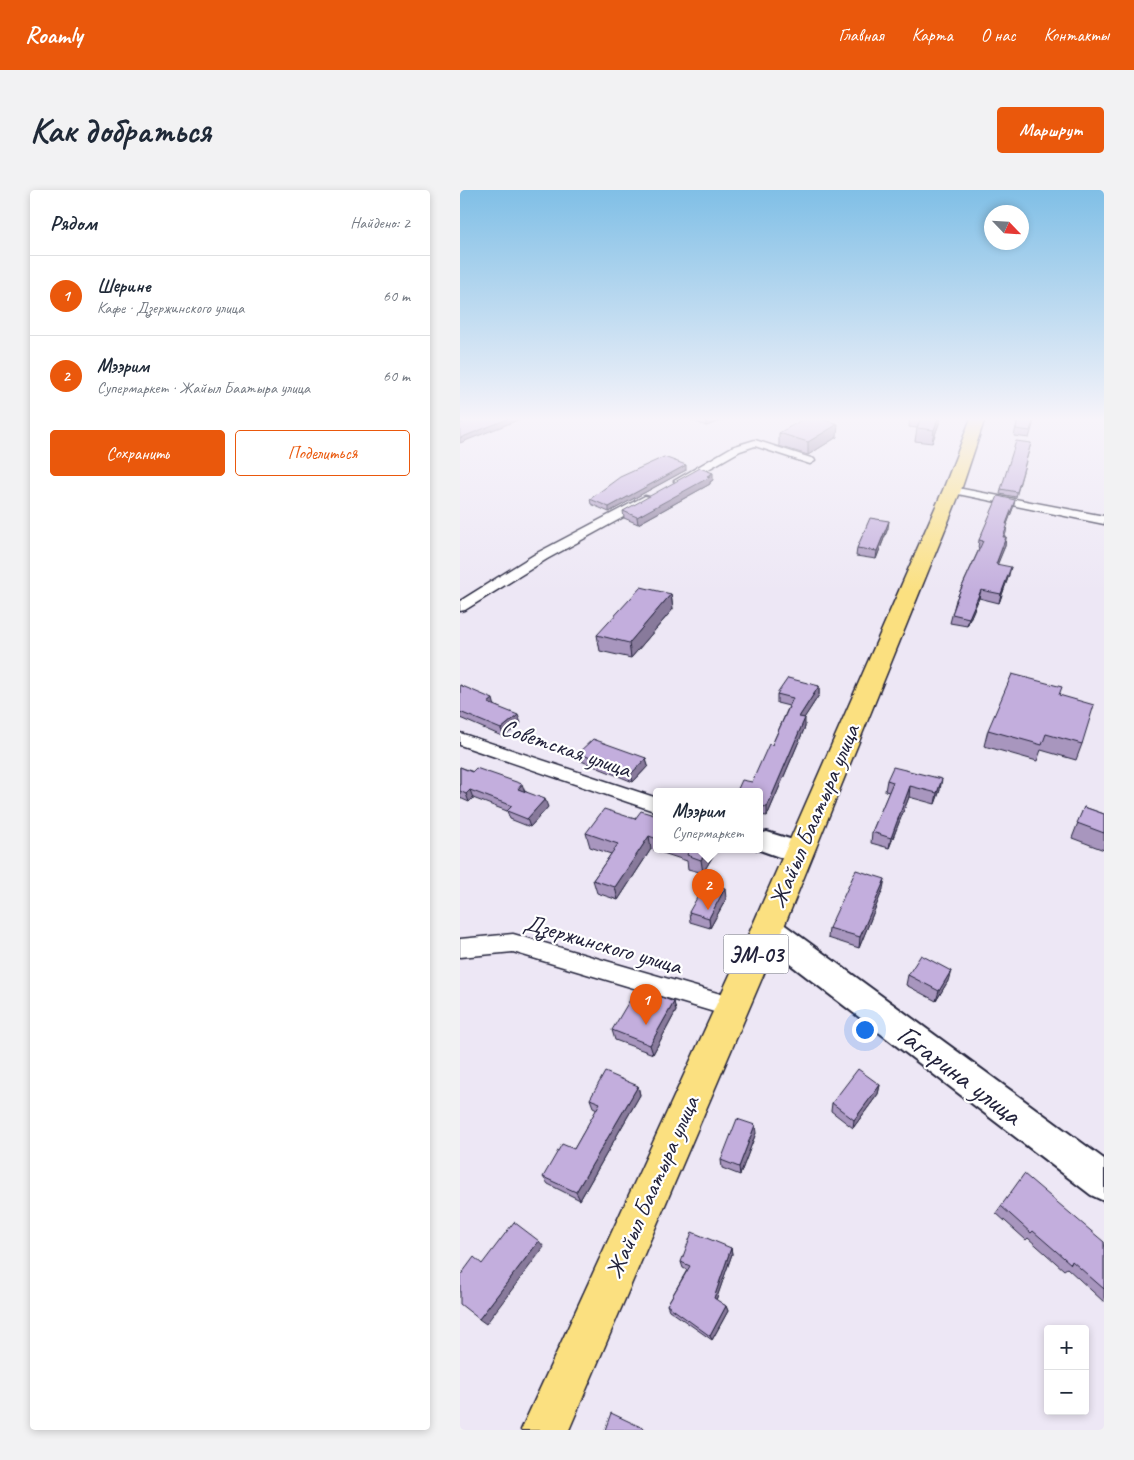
<!DOCTYPE html>
<html lang="ru">
<meta charset="utf-8">
<style>
body{margin:0;font-family:Caveat,sans-serif;background:#f2f2f3;color:#1f2937}
.controls{position:absolute;right:15px;bottom:15px;display:grid;overflow:hidden;border-radius:5px;box-shadow:0 2px 8px #0003}
.controls button{width:45px;height:45px;display:grid;place-items:center;padding:0;border:0;border-bottom:1px solid #e0e1e3;background:#fff;color:#1f2937;font:25px sans-serif}
.compass{position:absolute;left:524px;top:15px;width:45px;height:45px;border-radius:50%;background:#fff;box-shadow:0 2px 8px #0003;rotate:115deg}
.you{position:absolute;left:404px;top:839px;width:18px;height:18px;margin:-12px;border:4px solid #fff;border-radius:50%;background:#1a73e8;box-shadow:0 0 0 8px #1a73e833}
.badge{display:grid;place-items:center;width:32px;height:32px;border-radius:50%;background:#ea580c;color:#fff;font-size:16px;font-weight:700}
.pin{position:absolute;translate:-50% -41px;filter:drop-shadow(0 1px 2px #0008)}
.pin::after{content:'';position:absolute;top:26px;width:18px;height:15px;background:inherit;clip-path:polygon(0 0,100% 0,50% 100%)}
.popup{position:absolute;left:193px;top:598px;width:110px;height:65px;box-sizing:border-box;display:grid;place-content:center;border-radius:5px;background:#fff;filter:drop-shadow(0 1px 4px #0005);font-size:16px;white-space:nowrap;color:#747a83}
.popup b{font-size:19px;color:#1f2937}
.popup::after{content:'';position:absolute;left:50%;top:100%;margin-left:-10px;border:10px solid transparent;border-top-color:#fff}
.list{margin:0;padding:0;list-style:none}
h2{display:flex;justify-content:space-between;align-items:center;height:65px;margin:0;padding:0 20px;font-size:21px}
h2 small{font-size:16px;font-weight:400;color:#747a83}
.list li{display:grid;grid-template-columns:32px 1fr auto;gap:15px;align-items:center;box-sizing:border-box;height:80px;padding:0 20px;border-top:1px solid #e0e1e3}
.list b{display:block;font-size:19px;white-space:nowrap}
.list p{margin:0;font-size:16px;white-space:nowrap;color:#747a83}
.list em{font-size:16px;font-style:normal;color:#747a83}
.actions{display:flex;gap:10px;padding:15px 20px}
.actions a{flex:1;padding:11px 0;border:1px solid #ea580c;border-radius:5px;text-align:center;font-size:18px;color:#ea580c}
.actions .main{background:#ea580c;color:#fff}
.map{position:relative;flex:none;width:644px;height:1240px;overflow:hidden;border-radius:5px}
header{display:flex;align-items:center;gap:30px;box-sizing:border-box;height:70px;padding:0 25px;background:#ea580c;color:#fff}
header strong{font-size:24px}
nav{display:flex;gap:28px;margin-inline-start:auto;font-size:18px}
.intro{display:flex;align-items:center;justify-content:space-between;box-sizing:border-box;height:120px;padding:0 30px}
h1{margin:0;font-size:35px}
.button{padding:12px 22px;border-radius:5px;background:#ea580c;color:#fff;font-size:18px;font-weight:700}
main{display:flex;gap:30px;padding:0 30px}
aside{flex:1;background:#fff;border-radius:5px;box-shadow:0 2px 8px #0003}
.map>svg:first-child{display:block}
.lines{fill:none;stroke-linecap:round;stroke-linejoin:round}
.street-casing{stroke:#22223b;stroke-width:3}
.secondary-casing{stroke:#22223b;stroke-width:4}
.highway-casing{stroke:#22223b;stroke-width:3}
.street{fill:#fff;fill-rule:evenodd}
.secondary{fill:#fff;fill-rule:evenodd}
.highway{fill:#fbe080;fill-rule:evenodd}
.wall{fill:#a896be;stroke:#22223b}
.shaded-wall{fill:#887a9b;stroke:#22223b}
.building{fill:#c3aedd;stroke:#22223b}
.labels{text-anchor:middle;stroke-width:4.5;stroke-linejoin:round;paint-order:stroke}
.shield{fill:#fff;stroke:#646476;stroke-width:1}
.shield-label{font-size:22px;font-weight:bold;fill:#22223b}
.street-label{font-size:24px;fill:#22223b;stroke:#fff}
.near-street-label{font-size:29px;fill:#22223b;stroke:#fff}
</style>
<header>
<strong>Roamly</strong>
<nav><a>Главная</a><a>Карта</a><a>О нас</a><a>Контакты</a></nav>
</header>
<div class="intro"><h1>Как добраться</h1><a class="button">Маршрут</a></div>
<main>
<aside>
<h2>Рядом<small>Найдено: 2</small></h2>
<ul class="list">
<li><span class="badge">1</span><div><b>Шерине</b><p>Кафе · Дзержинского улица</p></div><em>60 m</em></li>
<li><span class="badge">2</span><div><b>Мээрим</b><p>Супермаркет · Жайыл Баатыра улица</p></div><em>60 m</em></li>
</ul>
<div class="actions"><a class="main">Сохранить</a><a>Поделиться</a></div>
</aside>
<div class="map">
<svg width="644" height="1240" viewBox="0 0 644 1240">
<rect width="100%" height="100%" fill="#ede7f5"/>
<filter id="ink" filterUnits="userSpaceOnUse"><feTurbulence type="fractalNoise" baseFrequency=".02" numOctaves="2"/><feDisplacementMap in="SourceGraphic" scale="10" xChannelSelector="R" yChannelSelector="G"/><feConvolveMatrix kernelMatrix="1 2 1 2 8 2 1 2 1" color-interpolation-filters="sRGB"/></filter>
<g filter="url(#ink)">
<g class="lines">
<g class="street-casing">
<g id="street">
<path d="M 295,250 L 354,269 L 355,271 L 350,274 L 295,256 L 280,261 L 224,293 L 216,293 L 214,291 L 272,257 Z"/>
<path d="M 492,297 L 644,326 L 644,334 L 488,302 L 486,300 Z"/>
<path d="M 185,306 L 189,307 L 191,310 L 189,313 L 87,369 L 5,420 L 0,421 L 0,411 L 77,363 Z"/>
<path d="M 0,543 L 197,608 L 197,622 L 0,555 Z"/>
<path d="M 53,744 L 271,807 L 279,810 L 283,817 L 279,824 L 271,827 L 53,762 L 0,767 L 0,749 Z"/>
</g>
</g>
<g class="secondary-casing">
<g id="secondary">
<path d="M 307,642 L 349,655 L 353,663 L 349,671 L 339,674 L 297,659 L 299,659 L 299,644 Z"/>
<path d="M 307,726 L 318,730 L 644,969 L 644,1011 L 631,1005 L 296,748 L 292,739 L 296,730 Z"/>
</g>
</g>
<g class="highway-casing">
<path id="highway" d="M 511,228 L 525,228 L 501,300 L 323,739 L 109,1240 L 61,1240 L 291,739 L 483,300 Z"/>
</g>
<use href="#street" class="street"/>
<use href="#secondary" class="secondary"/>
<use href="#highway" class="highway"/>
</g>
<g class="wall">
<path d="M 227,228 L 269,228 L 246,236 Z"/>
<path d="M 450,228 L 481,228 L 472,253 L 455,251 L 457,238 L 449,237 Z"/>
<path d="M 558,228 L 575,228 L 569,248 L 554,246 Z"/>
<path d="M 319,243 L 377,247 L 348,265 L 319,256 Z"/>
<path d="M 571,253 L 556,307 L 540,304 L 541,299 Z"/>
<path d="M 226,280 L 149,322 L 131,314 L 130,309 Z"/>
<path d="M 253,290 L 250,292 L 250,294 L 178,334 L 164,328 L 163,321 Z"/>
<path d="M 555,310 L 553,318 L 547,334 L 546,343 L 544,347 L 546,347 L 545,356 L 537,374 L 549,385 L 539,413 L 519,408 L 507,436 L 490,433 L 496,410 L 519,359 L 518,358 L 519,350 Z"/>
<path d="M 428,338 L 416,369 L 396,366 L 397,358 Z"/>
<path d="M 211,404 L 213,419 L 171,468 L 140,461 L 137,445 Z"/>
<path d="M 0,495 L 35,515 L 61,533 L 44,547 L 0,528 Z"/>
<path d="M 359,496 L 359,505 L 344,528 L 345,537 L 307,626 L 299,625 L 299,601 L 292,592 L 312,555 L 329,516 L 317,513 L 317,504 Z"/>
<path d="M 599,505 L 622,554 L 616,570 L 581,560 L 577,571 L 524,556 L 528,540 Z"/>
<path d="M 118,563 L 186,568 L 188,576 L 173,592 L 121,571 Z"/>
<path d="M 0,577 L 65,601 L 88,617 L 70,637 L 50,629 L 47,621 L 13,608 L 9,612 L 0,608 Z"/>
<path d="M 427,590 L 480,600 L 475,614 L 449,607 L 429,658 L 411,653 L 412,642 L 429,602 L 425,601 Z"/>
<path d="M 624,617 L 644,624 L 644,660 L 612,648 Z"/>
<path d="M 197,626 L 197,659 L 254,659 L 254,664 L 243,683 L 228,679 L 227,671 L 191,659 L 158,710 L 137,703 L 133,690 L 151,664 L 130,657 L 126,643 L 175,629 Z"/>
<path d="M 423,699 L 399,758 L 368,748 L 369,738 Z"/>
<path d="M 266,709 L 250,738 L 230,732 L 229,722 Z"/>
<path d="M 448,785 L 488,791 L 476,811 L 446,795 Z"/>
<path d="M 214,812 L 216,821 L 193,864 L 155,850 L 152,840 Z"/>
<path d="M 420,895 L 418,904 L 393,938 L 371,921 L 372,913 Z"/>
<path d="M 178,896 L 180,905 L 120,1010 L 88,994 L 83,987 L 114,959 L 137,919 L 133,917 L 130,909 Z"/>
<path d="M 296,943 L 280,985 L 262,978 L 261,970 Z"/>
<path d="M 541,1016 L 644,1052 L 644,1112 L 607,1078 L 604,1080 L 568,1048 L 566,1050 L 536,1023 Z"/>
<path d="M 271,1058 L 272,1064 L 256,1110 L 266,1116 L 268,1121 L 252,1150 L 209,1120 L 207,1115 L 227,1080 L 223,1078 L 221,1072 Z"/>
</g>
<g class="shaded-wall">
<path d="M 50,228 L 63,228 L 0,253 L 0,248 Z"/>
<path d="M 246,228 L 269,228 L 246,236 Z"/>
<path d="M 478,228 L 481,228 L 472,253 L 474,240 Z"/>
<path d="M 378,234 L 377,247 L 348,265 L 348,252 Z"/>
<path d="M 226,275 L 226,280 L 149,322 L 149,317 Z"/>
<path d="M 253,283 L 253,290 L 250,292 L 250,294 L 178,334 L 177,327 Z"/>
<path d="M 555,310 L 553,318 L 544,342 L 546,334 Z"/>
<path d="M 429,331 L 428,338 L 416,369 L 417,361 Z"/>
<path d="M 546,347 L 545,356 L 534,383 L 536,374 Z"/>
<path d="M 551,377 L 549,385 L 539,413 L 541,404 Z"/>
<path d="M 521,400 L 519,408 L 507,436 L 509,428 Z"/>
<path d="M 211,404 L 213,419 L 171,468 L 169,453 Z"/>
<path d="M 359,496 L 359,505 L 339,536 L 339,527 Z"/>
<path d="M 33,509 L 35,517 L 28,513 Z"/>
<path d="M 58,525 L 61,533 L 44,547 L 41,539 Z"/>
<path d="M 345,528 L 345,537 L 307,626 L 307,617 Z"/>
<path d="M 186,568 L 188,576 L 173,592 L 171,584 Z"/>
<path d="M 482,589 L 480,600 L 475,614 L 477,603 Z"/>
<path d="M 62,594 L 65,602 L 58,599 Z"/>
<path d="M 450,596 L 449,607 L 429,658 L 431,648 Z"/>
<path d="M 10,600 L 13,608 L 9,612 L 6,604 Z"/>
<path d="M 85,609 L 88,617 L 70,637 L 67,629 Z"/>
<path d="M 189,646 L 191,659 L 158,710 L 155,697 Z"/>
<path d="M 248,659 L 254,659 L 254,664 L 243,683 L 241,670 Z"/>
<path d="M 425,689 L 423,699 L 399,758 L 400,747 Z"/>
<path d="M 265,698 L 266,709 L 250,738 L 249,728 Z"/>
<path d="M 491,781 L 488,791 L 476,811 L 479,801 Z"/>
<path d="M 214,812 L 216,821 L 193,864 L 190,855 Z"/>
<path d="M 420,895 L 418,904 L 393,938 L 394,930 Z"/>
<path d="M 178,896 L 180,905 L 120,1010 L 116,1002 Z"/>
<path d="M 295,935 L 296,943 L 280,985 L 279,977 Z"/>
<path d="M 79,1051 L 84,1057 L 26,1134 L 19,1129 Z"/>
<path d="M 271,1058 L 272,1064 L 255,1113 L 254,1108 Z"/>
<path d="M 266,1116 L 268,1121 L 252,1150 L 250,1146 Z"/>
</g>
<g class="building">
<path d="M 13,228 L 50,228 L 0,248 L 0,234 Z"/>
<path d="M 345,228 L 357,228 L 378,234 L 348,252 L 319,243 Z"/>
<path d="M 461,228 L 478,228 L 474,240 L 457,238 Z"/>
<path d="M 558,228 L 574,228 L 570,241 L 556,239 Z"/>
<path d="M 556,251 L 571,253 L 557,302 L 541,299 Z"/>
<path d="M 204,267 L 226,275 L 149,317 L 130,309 L 160,287 Z"/>
<path d="M 240,278 L 253,283 L 247,286 L 250,287 L 177,327 L 163,321 Z"/>
<path d="M 538,306 L 555,310 L 546,334 L 548,334 L 543,347 L 546,347 L 536,374 L 551,377 L 541,404 L 521,400 L 509,428 L 492,424 L 497,410 L 496,410 L 523,351 L 519,350 Z"/>
<path d="M 410,328 L 429,331 L 417,361 L 397,358 Z"/>
<path d="M 181,397 L 211,404 L 169,453 L 137,445 Z"/>
<path d="M 552,484 L 602,497 L 599,505 L 634,515 L 622,554 L 586,544 L 582,555 L 528,540 Z"/>
<path d="M 328,488 L 359,496 L 339,527 L 345,528 L 307,617 L 299,616 L 299,601 L 277,601 L 282,590 L 292,592 L 309,554 L 312,555 L 333,508 L 317,504 Z"/>
<path d="M 0,495 L 33,509 L 28,513 L 58,525 L 41,539 L 0,522 Z"/>
<path d="M 133,549 L 186,568 L 171,584 L 118,563 Z"/>
<path d="M 0,577 L 12,582 L 16,578 L 62,594 L 58,599 L 85,609 L 67,629 L 47,621 L 52,616 L 10,600 L 6,604 L 0,601 Z"/>
<path d="M 433,577 L 482,589 L 477,603 L 450,596 L 431,648 L 412,642 L 433,592 L 427,590 Z"/>
<path d="M 624,617 L 644,624 L 644,643 L 617,633 Z"/>
<path d="M 144,619 L 175,629 L 181,621 L 197,626 L 197,649 L 189,646 L 155,697 L 133,690 L 158,654 L 126,643 Z"/>
<path d="M 230,659 L 248,659 L 241,670 L 227,665 Z"/>
<path d="M 396,680 L 425,689 L 400,747 L 369,738 Z"/>
<path d="M 246,692 L 265,698 L 249,728 L 229,722 Z"/>
<path d="M 461,765 L 491,781 L 479,801 L 448,785 Z"/>
<path d="M 177,798 L 214,812 L 190,855 L 152,840 Z"/>
<path d="M 398,879 L 420,895 L 394,930 L 372,913 Z"/>
<path d="M 145,882 L 178,896 L 116,1002 L 83,987 L 102,954 L 114,959 L 140,913 L 130,909 Z"/>
<path d="M 277,929 L 295,935 L 279,977 L 261,970 Z"/>
<path d="M 564,984 L 644,1052 L 644,1099 L 612,1071 L 611,1074 L 573,1041 L 571,1043 L 541,1016 Z"/>
<path d="M 54,1032 L 79,1051 L 19,1129 L 0,1114 L 0,1086 L 14,1067 L 22,1074 Z"/>
<path d="M 232,1042 L 271,1058 L 254,1108 L 266,1116 L 250,1146 L 207,1115 L 230,1076 L 221,1072 Z"/>
<path d="M 151,1223 L 187,1240 L 145,1240 Z"/>
</g>
</g>
<linearGradient id="sky" x2="0" y2="1"><stop stop-color="#80bfe6"/><stop offset="0.57" stop-color="#f7f4fa"/><stop offset="1" stop-color="#f7f4fa" stop-opacity="0"/></linearGradient>
<rect width="644" height="402" fill="url(#sky)"/>
<g class="labels">
<rect class="shield" x="263.5" y="744.5" width="65" height="39" rx="4"/>
<g class="shield-label">
<text x="296" y="772">ЭМ-03</text>
</g>
<g class="street-label">
<text transform="translate(106 558) rotate(19)" y="8">Советская улица</text>
<text transform="translate(354 626) rotate(-67)" y="8">Жайыл Баатыра улица</text>
<text transform="translate(143 754) rotate(16)" y="8">Дзержинского улица</text>
<text transform="translate(192 997) rotate(-66)" y="8">Жайыл Баатыра улица</text>
</g>
<g class="near-street-label">
<text transform="translate(500 884) rotate(37)" y="10">Гагарина улица</text>
</g>
</g>
</svg>
<div class="controls">
<button>+</button>
<button>−</button>
</div>
<svg class="compass" viewBox="-18 -18 36 36"><path d="M0-13l5 13h-10z" fill="#e53935"/><path d="M0 13l5-13h-10z" fill="#747a83"/></svg>
<div class="you"></div>
<div class="pin badge" style="left:186px;top:835px">1</div>
<div class="pin badge" style="left:248px;top:720px">2</div>
<div class="popup"><b>Мээрим</b>Супермаркет</div>
</div>
</main>
